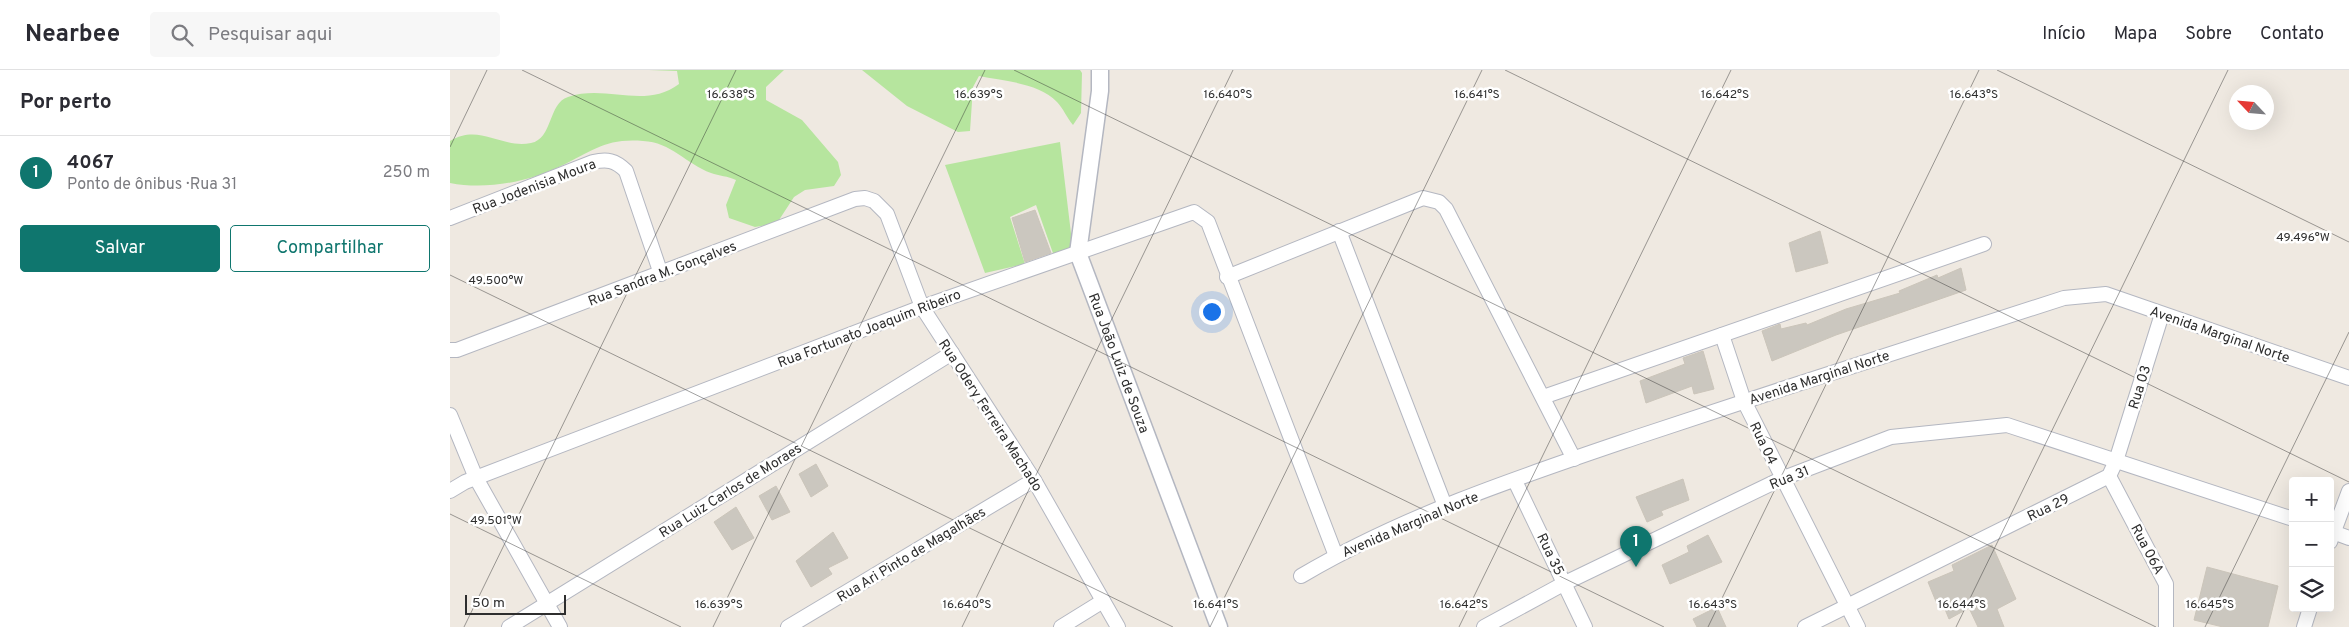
<!DOCTYPE html>
<html lang="pt">
<meta charset="utf-8">
<style>
body{margin:0;font-family:Overpass,sans-serif;background:#f7f7f7;color:#2b2b33}
.controls{position:absolute;right:15px;bottom:15px;display:grid;overflow:hidden;border-radius:5px;box-shadow:0 5px 20px #0002}
.controls button{width:45px;height:45px;display:grid;place-items:center;padding:0;border:0;border-bottom:1px solid #e1e1e2;background:#fff;color:#2b2b33;font:25px sans-serif}
.compass{position:absolute;left:1779px;top:15px;width:45px;height:45px;border-radius:50%;background:#fff;box-shadow:0 5px 20px #0002;rotate:296deg}
.scale{position:absolute;left:15px;bottom:12px;width:101px;box-sizing:border-box;padding-left:5px;border:2px solid #2e2e2e;border-top:0;font-size:14px;line-height:18px;white-space:nowrap;color:#2e2e2e;-webkit-text-stroke:4px #fff;paint-order:stroke}
.you{position:absolute;left:761px;top:241px;width:18px;height:18px;margin:-12px;border:4px solid #fff;border-radius:50%;background:#1a73e8;box-shadow:0 0 0 8px #1a73e833}
.badge{display:grid;place-items:center;width:32px;height:32px;border-radius:50%;background:#0f766e;color:#fff;font-size:16px;font-weight:700}
.pin{position:absolute;translate:-50% -41px;filter:drop-shadow(0 1px 2px #0008)}
.pin::after{content:'';position:absolute;top:26px;width:18px;height:15px;background:inherit;clip-path:polygon(0 0,100% 0,50% 100%)}
.list{margin:0;padding:0;list-style:none}
h2{display:flex;justify-content:space-between;align-items:center;height:65px;margin:0;padding:0 20px;font-size:21px}
h2 small{font-size:16px;font-weight:400;color:#7c7c81}
.list li{display:grid;grid-template-columns:32px 1fr auto;gap:15px;align-items:center;box-sizing:border-box;height:75px;padding:0 20px;border-top:1px solid #e1e1e2}
.list b{display:block;font-size:19px;white-space:nowrap}
.list p{margin:0;font-size:16px;white-space:nowrap;color:#7c7c81}
.list em{font-size:16px;font-style:normal;color:#7c7c81}
.actions{display:flex;gap:10px;padding:15px 20px}
.actions a{flex:1;padding:11px 0;border:1px solid #0f766e;border-radius:5px;text-align:center;font-size:18px;color:#0f766e}
.actions .main{background:#0f766e;color:#fff}
.icon{flex:none;width:28px;height:28px;fill:none;stroke:currentColor;stroke-width:2;stroke-linecap:round;stroke-linejoin:round}
.map{position:relative;flex:none;width:1899px;height:557px;overflow:hidden}
header{display:flex;align-items:center;gap:30px;box-sizing:border-box;height:70px;padding:0 25px;background:#fff;border-bottom:1px solid #e1e1e2}
header strong{font-size:24px}
nav{display:flex;gap:28px;margin-inline-start:auto;font-size:18px}
.search{width:350px;height:45px;background:#f7f7f7;display:flex;align-items:center;gap:12px;box-sizing:border-box;padding:0 18px;border-radius:5px;color:#7c7c81;font-size:19px}
main{display:flex}
aside{flex:1;background:#fff}
.map>svg:first-child{display:block}
.green{fill:#b6e59e}
.building{fill:#cbc7bf;stroke:#cbc5ba}
.lines{fill:none;stroke-linecap:round;stroke-linejoin:round}
.minor-casing{stroke:#b4b7c1;stroke-width:16}
.tertiary-casing{stroke:#b4b7c1;stroke-width:19}
.minor{stroke:#fff;stroke-width:14}
.tertiary{stroke:#fff;stroke-width:16}
.ticks{fill:none;stroke:#2e2e2e;stroke-width:1;stroke-opacity:0.45}
.labels{text-anchor:middle;stroke-width:5;stroke-linejoin:round;paint-order:stroke}
.street-label{font-size:14px;fill:#2e2e2e;stroke:#fff}
.ticks-label{font-size:12px;text-anchor:middle;fill:#2e2e2e;stroke:#fff;stroke-width:5;stroke-linejoin:round;paint-order:stroke}
</style>
<header>
<strong>Nearbee</strong>
<div class="search"><svg class="icon" aria-label="search" viewBox="0 0 24 24"><circle cx="10" cy="10" r="6"/><path d="M15 15l6 6"/></svg>Pesquisar aqui</div>
<nav><a>Início</a><a>Mapa</a><a>Sobre</a><a>Contato</a></nav>
</header>
<main>
<aside>
<h2>Por perto<small></small></h2>
<ul class="list">
<li><span class="badge">1</span><div><b>4067</b><p>Ponto de ônibus · Rua 31</p></div><em>250 m</em></li>
</ul>
<div class="actions"><a class="main">Salvar</a><a>Compartilhar</a></div>
</aside>
<div class="map">
<svg width="1899" height="557" viewBox="0 0 1899 557">
<rect width="100%" height="100%" fill="#efe9e1"/>
<g class="green">
<path d="M 199,0 L 334,0 L 316,17 L 316,30 L 352,50 L 388,92 L 391,105 L 384,116 L 355,120 L 344,127 L 329,150 L 318,155 L 305,157 L 279,148 L 276,135 L 286,110 C 278,106 269,106 261,103 C 236,94 221,72 193,71 C 155,68 143,81 111,96 C 79,112 36,120 0,113 L 0,71 C 30,53 51,79 81,73 C 103,69 98,33 118,27 C 157,14 194,40 229,14 L 227,1 Z"/>
<path d="M 412,0 L 630,0 L 632,3 L 631,43 L 623,55 C 617,48 613,38 607,32 C 589,13 554,11 529,6 L 523,17 L 520,61 L 508,62 L 457,36 Z"/>
<path d="M 610,72 L 623,180 L 604,186 L 586,135 L 560,147 L 575,194 L 535,203 L 495,95 Z"/>
</g>
<g class="building">
<path d="M 585,140 L 601,183 L 575,192 L 562,148 Z"/>
<path d="M 1370,161 L 1378,193 L 1346,202 L 1339,173 Z"/>
<path d="M 1511,198 L 1516,220 L 1386,265 L 1322,291 L 1312,261 L 1330,254 L 1331,259 L 1356,253 L 1357,255 L 1396,239 L 1450,223 L 1449,221 L 1487,205 L 1488,208 Z"/>
<path d="M 1253,281 L 1264,319 L 1244,324 L 1242,316 L 1196,333 L 1190,311 L 1235,294 L 1233,288 Z"/>
<path d="M 366,394 L 378,416 L 361,427 L 349,404 Z"/>
<path d="M 1233,409 L 1239,430 L 1211,441 L 1213,445 L 1197,452 L 1186,427 Z"/>
<path d="M 326,416 L 340,442 L 322,450 L 309,426 Z"/>
<path d="M 286,437 L 304,468 L 282,480 L 264,452 Z"/>
<path d="M 383,462 L 398,488 L 378,498 L 382,504 L 361,517 L 346,491 Z"/>
<path d="M 1258,465 L 1272,492 L 1220,514 L 1212,495 L 1239,482 L 1237,476 Z"/>
<path d="M 1542,475 L 1566,529 L 1547,539 L 1554,557 L 1528,557 L 1519,538 L 1499,549 L 1492,532 L 1487,534 L 1478,512 L 1504,501 L 1502,495 Z"/>
<path d="M 1757,497 L 1828,516 L 1818,557 L 1773,557 L 1744,550 Z"/>
<path d="M 1267,537 L 1276,557 L 1247,557 L 1243,549 Z"/>
</g>
<g class="lines">
<g class="minor-casing">
<g id="minor">
<path d="M 0,148 L 143,92 C 157,89 165,90 176,101 L 211,204"/>
<path d="M 889,161 L 995,436"/>
<path d="M 777,207 L 973,128 L 989,132 L 996,139 L 1124,389"/>
<path d="M 1272,265 L 1294,331 L 1408,557"/>
<path d="M 0,280 L 7,280 L 405,129 L 415,128 L 424,131 L 437,144 L 472,237 L 584,410 L 668,557"/>
<path d="M 1093,327 L 1534,174"/>
<path d="M 0,345 L 26,408 L 110,557"/>
<path d="M 1659,406 L 1716,514 L 1716,557"/>
<path d="M 1065,411 L 1135,557"/>
<path d="M 0,421 L 15,412 L 472,237 L 744,142 L 758,152 L 886,486"/>
<path d="M 1880,461 L 1899,468"/>
<path d="M 1880,472 L 1899,421"/>
<path d="M 851,506 C 956,444 1075,405 1190,366 C 1331,319 1473,273 1614,228 L 1656,224 L 1899,308"/>
<path d="M 59,557 L 502,283"/>
<path d="M 338,557 L 584,410"/>
<path d="M 611,557 L 653,531"/>
<path d="M 1034,557 L 1115,513 L 1331,409 L 1441,367 L 1557,355 L 1843,449"/>
<path d="M 1355,557 L 1659,406 L 1666,391 L 1712,244"/>
<path d="M 1854,557 L 1860,538"/>
</g>
</g>
<g class="tertiary-casing">
<g id="tertiary">
<path id="s1" d="M 650,0 L 650,21 L 628,183 L 769,557"/>
</g>
</g>
<use href="#minor" class="minor"/>
<use href="#tertiary" class="tertiary"/>
</g>
<path class="ticks" d="M 72,0 L 1214,557M 564,0 L 1706,557M 1055,0 L 1899,412M 1547,0 L 1899,172M 0,77 L 37,0M 0,205 L 723,557M 0,444 L 231,557M 14,557 L 286,0M 263,557 L 535,0M 512,557 L 783,0M 760,557 L 1032,0M 1009,557 L 1281,0M 1258,557 L 1529,0M 1506,557 L 1778,0M 1755,557 L 1899,262"/>
<g class="labels">
<g class="street-label">
<text transform="translate(84 116) rotate(-21)" y="5">Rua Jodenisia Moura</text>
<text transform="translate(212 203) rotate(-21)" y="5">Rua Sandra M. Gonçalves</text>
<text transform="translate(419 258) rotate(-21)" y="5">Rua Fortunato Joaquim Ribeiro</text>
<text transform="translate(1770 264) rotate(19)" y="5">Avenida Marginal Norte</text>
<text dy="5" stroke="none"><textPath href="#s1" startOffset="302">Rua João Luiz de Souza</textPath></text>
<text transform="translate(1369 307) rotate(-18)" y="5">Avenida Marginal Norte</text>
<text transform="translate(1689 317) rotate(-73)" y="5">Rua 03</text>
<text transform="translate(541 345) rotate(57)" y="5">Rua Odery Ferreira Machado</text>
<text transform="translate(1314 373) rotate(64)" y="5">Rua 04</text>
<text transform="translate(1339 407) rotate(-22)" y="5">Rua 31</text>
<text transform="translate(280 420) rotate(-32)" y="5">Rua Luiz Carlos de Moraes</text>
<text transform="translate(1598 437) rotate(-26)" y="5">Rua 29</text>
<text transform="translate(960 454) rotate(-23)" y="5">Avenida Marginal Norte</text>
<text transform="translate(1698 479) rotate(62)" y="5">Rua 06A</text>
<text transform="translate(461 484) rotate(-31)" y="5">Rua Ari Pinto de Magalhães</text>
<text transform="translate(1101 484) rotate(64)" y="5">Rua 35</text>
</g>
</g>
<g class="ticks-label">
<text x="281" y="28">16.638°S</text>
<text x="529" y="28">16.639°S</text>
<text x="778" y="28">16.640°S</text>
<text x="1027" y="28">16.641°S</text>
<text x="1275" y="28">16.642°S</text>
<text x="1524" y="28">16.643°S</text>
<text x="1853" y="171">49.496°W</text>
<text x="46" y="214">49.500°W</text>
<text x="46" y="454">49.501°W</text>
<text x="269" y="538">16.639°S</text>
<text x="517" y="538">16.640°S</text>
<text x="766" y="538">16.641°S</text>
<text x="1014" y="538">16.642°S</text>
<text x="1263" y="538">16.643°S</text>
<text x="1512" y="538">16.644°S</text>
<text x="1760" y="538">16.645°S</text>
</g>
</svg>
<div class="controls">
<button>+</button>
<button>−</button>
<button><svg class="icon" aria-label="layers" viewBox="0 0 24 24"><path d="M12 4l9 5-9 5-9-5zM3 14l9 5 9-5"/></svg></button>
</div>
<svg class="compass" viewBox="-18 -18 36 36"><path d="M0-13l5 13h-10z" fill="#e53935"/><path d="M0 13l5-13h-10z" fill="#7c7c81"/></svg>
<div class="scale">50 m</div>
<div class="you"></div>
<div class="pin badge" style="left:1186px;top:497px">1</div>
</div>
</main>
